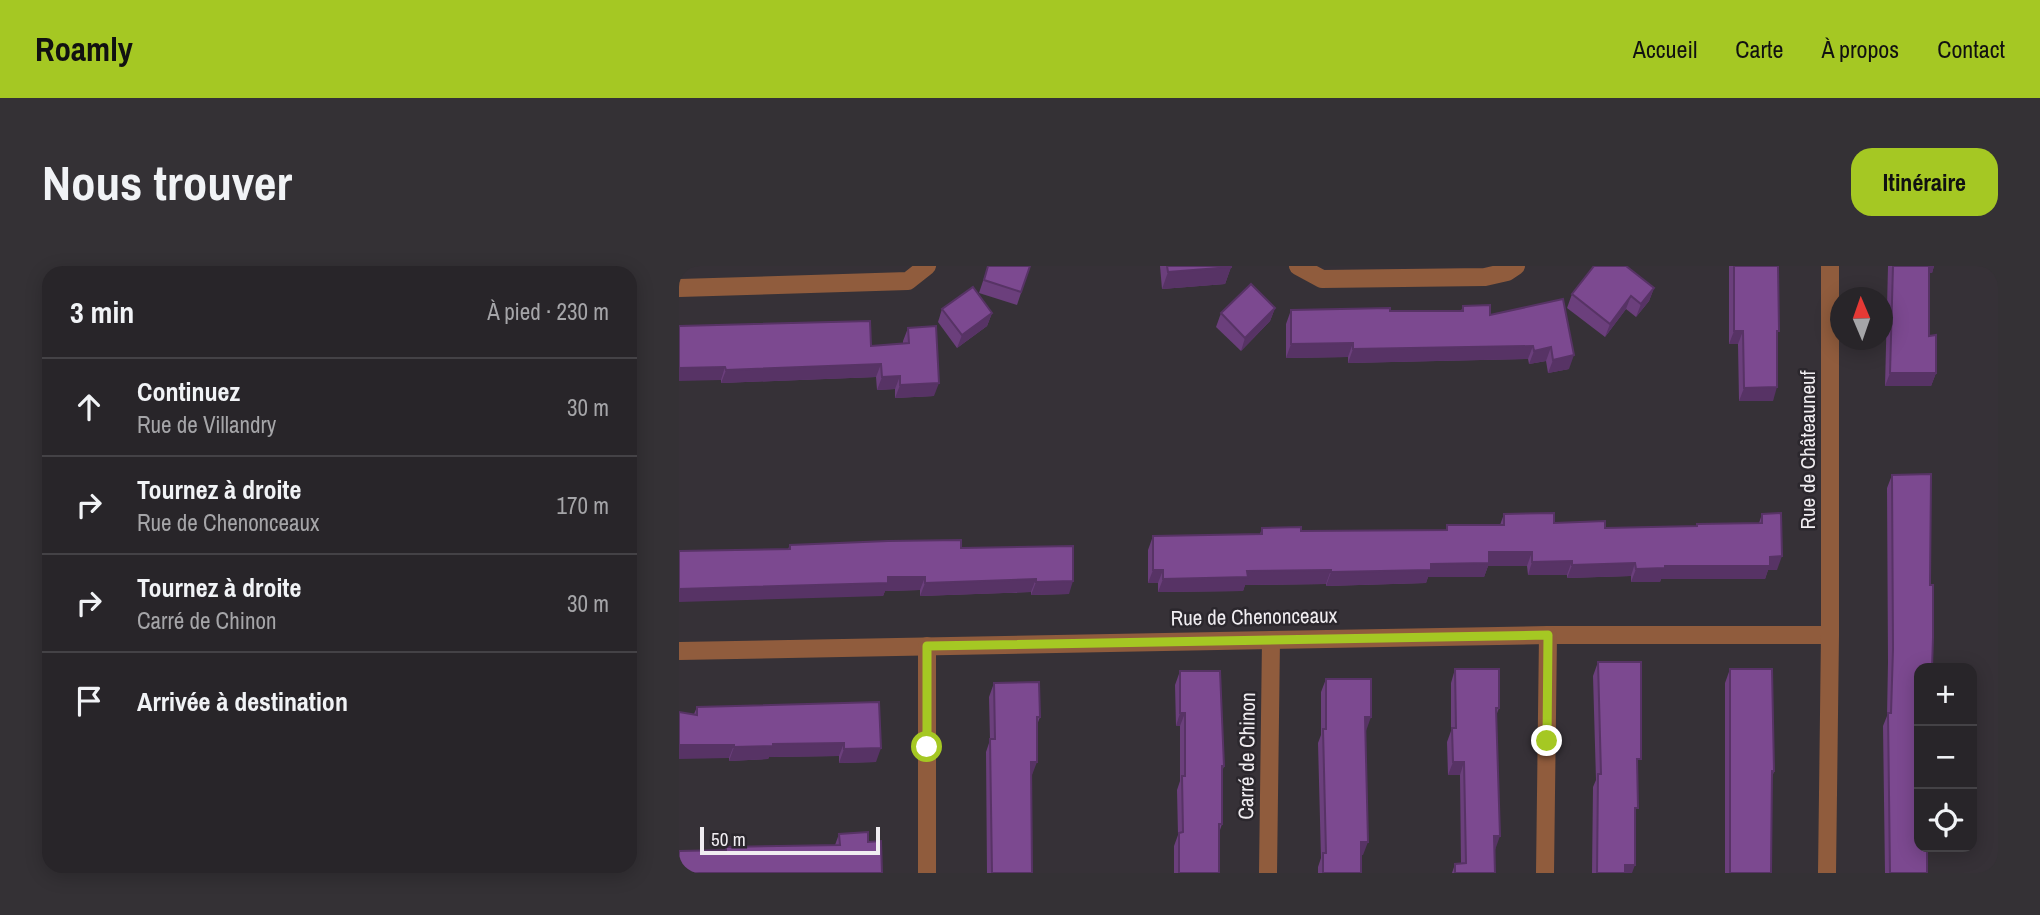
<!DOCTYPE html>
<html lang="fr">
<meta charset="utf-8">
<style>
body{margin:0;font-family:"Archivo Narrow",sans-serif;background:#343135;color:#f1f3f6}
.controls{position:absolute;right:21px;bottom:21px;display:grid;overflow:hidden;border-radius:14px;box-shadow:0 4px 18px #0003}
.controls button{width:63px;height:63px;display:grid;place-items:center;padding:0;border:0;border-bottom:2px solid #444246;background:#282529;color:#f1f3f6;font:35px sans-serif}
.compass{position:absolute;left:1151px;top:21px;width:63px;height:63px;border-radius:50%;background:#282529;box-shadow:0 4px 18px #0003;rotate:358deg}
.scale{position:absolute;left:21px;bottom:18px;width:180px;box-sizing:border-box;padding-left:7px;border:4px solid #f0edf1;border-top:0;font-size:19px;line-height:24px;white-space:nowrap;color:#f0edf1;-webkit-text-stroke:5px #2b272d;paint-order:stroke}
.stop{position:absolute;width:21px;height:21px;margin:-16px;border:5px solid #a5c823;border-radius:50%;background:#fff}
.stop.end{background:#a5c823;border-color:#fff;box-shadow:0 2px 7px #0008}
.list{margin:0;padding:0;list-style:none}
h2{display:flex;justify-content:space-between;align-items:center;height:91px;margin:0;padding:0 28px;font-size:30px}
h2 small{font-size:23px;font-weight:400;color:#a5a5a8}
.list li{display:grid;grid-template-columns:46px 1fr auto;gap:21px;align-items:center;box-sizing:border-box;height:98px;padding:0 28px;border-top:2px solid #444246}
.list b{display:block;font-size:26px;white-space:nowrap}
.list p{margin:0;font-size:23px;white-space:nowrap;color:#a5a5a8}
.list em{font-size:23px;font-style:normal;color:#a5a5a8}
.icon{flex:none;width:38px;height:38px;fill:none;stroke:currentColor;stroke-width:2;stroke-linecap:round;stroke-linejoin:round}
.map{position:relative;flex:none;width:1319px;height:607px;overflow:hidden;border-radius:21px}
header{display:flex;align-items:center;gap:42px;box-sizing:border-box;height:98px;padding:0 35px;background:#a5c823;color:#111}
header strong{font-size:33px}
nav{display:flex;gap:38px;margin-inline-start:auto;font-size:24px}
.intro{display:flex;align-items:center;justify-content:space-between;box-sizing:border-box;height:168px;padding:0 42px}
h1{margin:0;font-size:49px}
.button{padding:18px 32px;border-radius:21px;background:#a5c823;color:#111;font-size:24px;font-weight:700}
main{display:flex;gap:42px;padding:0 42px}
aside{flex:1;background:#282529;border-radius:21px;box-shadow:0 4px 18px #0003}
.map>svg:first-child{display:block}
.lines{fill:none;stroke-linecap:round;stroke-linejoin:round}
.minor{stroke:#905c3d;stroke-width:18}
.wall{fill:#6b3f7c}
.shaded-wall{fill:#573365}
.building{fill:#7c4990;stroke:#573365;stroke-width:2}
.route{stroke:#a5c823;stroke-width:9}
.labels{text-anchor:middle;stroke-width:5;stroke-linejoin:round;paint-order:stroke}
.street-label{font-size:21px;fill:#f0edf1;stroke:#2b272d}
</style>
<header>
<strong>Roamly</strong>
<nav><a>Accueil</a><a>Carte</a><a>À propos</a><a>Contact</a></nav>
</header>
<div class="intro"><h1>Nous trouver</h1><a class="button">Itinéraire</a></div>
<main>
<aside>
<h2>3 min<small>À pied · 230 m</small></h2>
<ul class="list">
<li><svg class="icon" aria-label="ahead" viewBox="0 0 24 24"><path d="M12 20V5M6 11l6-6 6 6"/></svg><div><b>Continuez</b><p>Rue de Villandry</p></div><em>30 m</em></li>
<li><svg class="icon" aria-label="right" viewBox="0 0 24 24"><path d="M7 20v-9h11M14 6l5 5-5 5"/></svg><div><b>Tournez à droite</b><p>Rue de Chenonceaux</p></div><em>170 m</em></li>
<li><svg class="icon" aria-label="right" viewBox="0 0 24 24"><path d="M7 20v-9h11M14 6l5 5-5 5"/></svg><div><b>Tournez à droite</b><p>Carré de Chinon</p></div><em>30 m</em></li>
<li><svg class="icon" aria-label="arrive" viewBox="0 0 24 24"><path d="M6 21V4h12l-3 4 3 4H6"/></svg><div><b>Arrivée à destination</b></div></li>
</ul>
</aside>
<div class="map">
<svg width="1319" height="607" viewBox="0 0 1319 607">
<rect width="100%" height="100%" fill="#363137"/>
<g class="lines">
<g class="minor">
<path d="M 619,0 L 643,13 L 806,11 L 828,6 L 837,0"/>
<path d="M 0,22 L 229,15 L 248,0"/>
<path d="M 0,385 L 869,369 L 1151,369"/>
<path d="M 248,607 L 248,380"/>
<path d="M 589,607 L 592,374"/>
<path d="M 866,607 L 869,369"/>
<path d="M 1148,607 L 1151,369 L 1151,0"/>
</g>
</g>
<g class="wall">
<path d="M 309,0 L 351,0 L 338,39 L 300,27 Z"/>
<path d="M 481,0 L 552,0 L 552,1 L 546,18 L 483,23 Z"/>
<path d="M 1050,0 L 1099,0 L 1098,71 L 1094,135 L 1060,135 L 1059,78 L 1050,78 Z"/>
<path d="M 1209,0 L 1255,0 L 1253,7 L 1250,7 L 1250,70 L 1257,107 L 1252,120 L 1206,120 Z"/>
<path d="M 975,22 L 970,35 L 957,51 L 947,43 L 926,71 L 888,42 L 893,28 Z"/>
<path d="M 884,33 L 890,103 L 869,107 L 867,95 L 850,98 L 849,93 L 669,97 L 669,91 L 607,92 L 607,58 L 612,44 L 782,45 L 784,40 L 811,49 Z"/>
<path d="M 596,42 L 591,55 L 562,85 L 537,61 L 542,47 Z"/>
<path d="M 263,43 L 313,47 L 308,60 L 278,82 L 259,56 Z"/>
<path d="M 0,60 L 192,80 L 224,78 L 224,75 L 229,62 L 255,130 L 216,132 L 216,123 L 198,124 L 197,111 L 42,117 L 42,114 Z"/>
<path d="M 1213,209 L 1240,402 L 1248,607 L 1206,607 L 1204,460 L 1208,450 L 1209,396 L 1208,222 Z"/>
<path d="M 825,248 L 875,257 L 926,262 L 1017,260 L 1018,258 L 1080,257 L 1083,248 L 1098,304 L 1089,304 L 1086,313 L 982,313 L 981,316 L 952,316 L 952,310 L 888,312 L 888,309 L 849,309 L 848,300 L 809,300 L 805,311 L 749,311 L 747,317 L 647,320 L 647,318 L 566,319 L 564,325 L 479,326 L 479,317 L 469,317 L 469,284 L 474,270 L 581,268 L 583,262 L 622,265 L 767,264 L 768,259 L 821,259 Z"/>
<path d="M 111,279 L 282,282 L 390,328 L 352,329 L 352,326 L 241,330 L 241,324 L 206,325 L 204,330 L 109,283 Z"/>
<path d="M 919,396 L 958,503 L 953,607 L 913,607 L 914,521 L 917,514 L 914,410 Z"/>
<path d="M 776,403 L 820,442 L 817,450 L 816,607 L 773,607 L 776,598 L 782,598 L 781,509 L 769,509 L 768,476 L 772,465 L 772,417 Z"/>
<path d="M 1051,403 L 1095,505 L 1093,512 L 1092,607 L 1046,607 L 1046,417 Z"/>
<path d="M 501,405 L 545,500 L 543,506 L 543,558 L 540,567 L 540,607 L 495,607 L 495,580 L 499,569 L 498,524 L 501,515 L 501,460 L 497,460 L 496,419 Z"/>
<path d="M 647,413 L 687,465 L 684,589 L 682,589 L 682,607 L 639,607 L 639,601 L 642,592 L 639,477 L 642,469 L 642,426 Z"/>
<path d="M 315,417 L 361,451 L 358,459 L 353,509 L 352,509 L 353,607 L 308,607 L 307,486 L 311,474 L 310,431 Z"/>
<path d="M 200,436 L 197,496 L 160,497 L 160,490 L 90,491 L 89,493 L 50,495 L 50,492 L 15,448 L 18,441 Z"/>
<path d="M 160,568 L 189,576 L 203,607 L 46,584 L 47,581 L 156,579 Z"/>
</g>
<g class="shaded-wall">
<path d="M 1248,0 L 1255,0 L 1253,7 L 1245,7 Z"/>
<path d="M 552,1 L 546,18 L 483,23 L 489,6 Z"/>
<path d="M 975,22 L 970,35 L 957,51 L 962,38 Z"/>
<path d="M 952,30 L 947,43 L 926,71 L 931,58 Z"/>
<path d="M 596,42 L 591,55 L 562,85 L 566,72 Z"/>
<path d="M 313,47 L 308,60 L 278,82 L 283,69 Z"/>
<path d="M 1055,65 L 1064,65 L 1059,78 L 1050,78 Z"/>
<path d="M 674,77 L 669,91 L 607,92 L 612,78 Z"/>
<path d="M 854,80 L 849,93 L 669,97 L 674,83 Z"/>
<path d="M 872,81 L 867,95 L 850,98 L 855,85 Z"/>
<path d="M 895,89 L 890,103 L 869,107 L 874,94 Z"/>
<path d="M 202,98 L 197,111 L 42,117 L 47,104 Z"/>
<path d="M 46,101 L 42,114 L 0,115 L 0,102 Z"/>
<path d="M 1211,107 L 1257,107 L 1252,120 L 1206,120 Z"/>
<path d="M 221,110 L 216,123 L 198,124 L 203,111 Z"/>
<path d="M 260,117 L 255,130 L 216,132 L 221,119 Z"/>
<path d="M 1098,121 L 1094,135 L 1060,135 L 1065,122 Z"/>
<path d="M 810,286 L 853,286 L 848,300 L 809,300 L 805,311 L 749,311 L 747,317 L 647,320 L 652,306 L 752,298 Z"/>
<path d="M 1103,290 L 1098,304 L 1089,304 L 1086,313 L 982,313 L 981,316 L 952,316 L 957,303 Z"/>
<path d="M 893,295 L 888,309 L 849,309 L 853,296 Z"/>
<path d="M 956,297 L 952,310 L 888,312 L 893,299 Z"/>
<path d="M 474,304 L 484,304 L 479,317 L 469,317 Z"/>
<path d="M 652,304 L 647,318 L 566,319 L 564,325 L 479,326 L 484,313 L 568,305 Z"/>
<path d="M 209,311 L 246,311 L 241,324 L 206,325 L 204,330 L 0,336 L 0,323 Z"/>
<path d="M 357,313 L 352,326 L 241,330 L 246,317 Z"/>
<path d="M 394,315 L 390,328 L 352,329 L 357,316 Z"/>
<path d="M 501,447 L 506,447 L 501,460 L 497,460 Z"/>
<path d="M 686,451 L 692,451 L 687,465 L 681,464 Z"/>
<path d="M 165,477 L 160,490 L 90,491 L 89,493 L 50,495 L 55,481 L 94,478 Z"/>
<path d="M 0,479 L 55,479 L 50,492 L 0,493 Z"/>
<path d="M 202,482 L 197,496 L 160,497 L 165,483 Z"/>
<path d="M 352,496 L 358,496 L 353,509 L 347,510 Z"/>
<path d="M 774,496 L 785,496 L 781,509 L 769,509 Z"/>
<path d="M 815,570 L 821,570 L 816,584 Z"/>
<path d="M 682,576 L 689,576 L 684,589 L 677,590 Z"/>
<path d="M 946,599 L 956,599 L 953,607 L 943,607 Z"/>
</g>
<g class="building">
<path d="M 309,0 L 351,0 L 342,26 L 305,14 Z"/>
<path d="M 488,0 L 552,0 L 552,1 L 489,6 Z"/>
<path d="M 915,0 L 947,0 L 975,22 L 962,38 L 952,30 L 931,58 L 893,28 Z"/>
<path d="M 1055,0 L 1099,0 L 1100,65 L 1098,65 L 1098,121 L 1065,122 L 1064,65 L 1055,65 Z"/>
<path d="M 1214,0 L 1250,0 L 1250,70 L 1257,69 L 1257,107 L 1211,107 Z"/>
<path d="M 572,18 L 596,42 L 566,72 L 542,47 Z"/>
<path d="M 294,21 L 313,47 L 283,69 L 263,43 Z"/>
<path d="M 884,33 L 895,89 L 874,94 L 872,81 L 855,85 L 854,80 L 674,83 L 674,77 L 612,78 L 612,44 L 711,42 L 711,45 L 784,45 L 784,40 L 811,39 L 811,49 Z"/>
<path d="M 191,55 L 192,80 L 230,77 L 229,62 L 257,60 L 260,117 L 221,119 L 221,110 L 203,111 L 202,98 L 47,104 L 46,101 L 0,102 L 0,60 Z"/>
<path d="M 1252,208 L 1251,319 L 1254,319 L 1254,372 L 1253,402 L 1240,402 L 1240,581 L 1248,581 L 1248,607 L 1211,607 L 1209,447 L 1212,447 L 1214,383 L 1213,209 Z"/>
<path d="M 875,247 L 875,257 L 926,255 L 926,262 L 1018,260 L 1018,258 L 1083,257 L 1083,248 L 1102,247 L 1103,290 L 1091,291 L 1091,300 L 986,300 L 986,302 L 957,303 L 956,297 L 893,299 L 893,295 L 853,296 L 853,286 L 810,286 L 810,297 L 752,298 L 752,304 L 652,306 L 652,304 L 568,305 L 569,311 L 484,313 L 484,304 L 474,304 L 474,270 L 583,268 L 583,262 L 622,261 L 622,265 L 768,264 L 768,259 L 825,259 L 825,248 Z"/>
<path d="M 282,274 L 282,282 L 394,280 L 394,315 L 357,316 L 357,313 L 246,317 L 246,311 L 209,311 L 209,317 L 0,323 L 0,285 L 111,283 L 111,279 L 209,275 Z"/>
<path d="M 919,396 L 962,396 L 962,493 L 958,493 L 959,542 L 956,542 L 956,599 L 946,599 L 946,607 L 918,607 L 919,508 L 922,508 Z"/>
<path d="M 776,403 L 820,403 L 820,442 L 817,442 L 821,570 L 815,570 L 816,607 L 776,607 L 776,598 L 787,597 L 785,496 L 774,496 L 773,462 L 777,462 Z"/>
<path d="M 1051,403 L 1093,403 L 1095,505 L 1093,505 L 1092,607 L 1051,607 Z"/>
<path d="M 501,405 L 541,405 L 545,500 L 543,500 L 543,558 L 540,558 L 540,607 L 500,607 L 500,567 L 504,566 L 503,510 L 506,510 L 506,447 L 501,447 Z"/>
<path d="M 647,413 L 692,413 L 692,451 L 686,451 L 689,576 L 682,576 L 682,607 L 644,607 L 644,587 L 647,587 L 644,463 L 647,463 Z"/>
<path d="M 360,416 L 361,451 L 358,451 L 358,496 L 352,496 L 353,607 L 313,607 L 311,473 L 316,473 L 315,417 Z"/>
<path d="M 200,436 L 202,482 L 165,483 L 165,477 L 94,478 L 94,480 L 55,481 L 55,479 L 0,479 L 0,446 L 18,449 L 18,441 Z"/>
<path d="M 189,566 L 189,576 L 202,575 L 203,607 L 0,607 L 0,585 L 47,584 L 47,581 L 161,579 L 160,568 Z"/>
</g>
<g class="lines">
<path class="route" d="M 248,481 L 248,380 L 869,369 L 868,475"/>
</g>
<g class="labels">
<g class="street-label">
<text transform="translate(1129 184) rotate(-90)" y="7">Rue de Châteauneuf</text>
<text transform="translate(575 351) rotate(-1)" y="7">Rue de Chenonceaux</text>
<text transform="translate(568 490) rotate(-89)" y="7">Carré de Chinon</text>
</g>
</g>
</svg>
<div class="controls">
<button>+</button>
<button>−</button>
<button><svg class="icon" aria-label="locate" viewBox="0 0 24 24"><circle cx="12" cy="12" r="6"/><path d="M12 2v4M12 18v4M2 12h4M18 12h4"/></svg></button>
</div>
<svg class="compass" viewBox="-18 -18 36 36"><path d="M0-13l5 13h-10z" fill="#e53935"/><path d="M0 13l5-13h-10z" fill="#a5a5a8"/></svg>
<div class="scale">50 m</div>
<div class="stop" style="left:248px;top:481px"></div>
<div class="stop end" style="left:868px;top:475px"></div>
</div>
</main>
